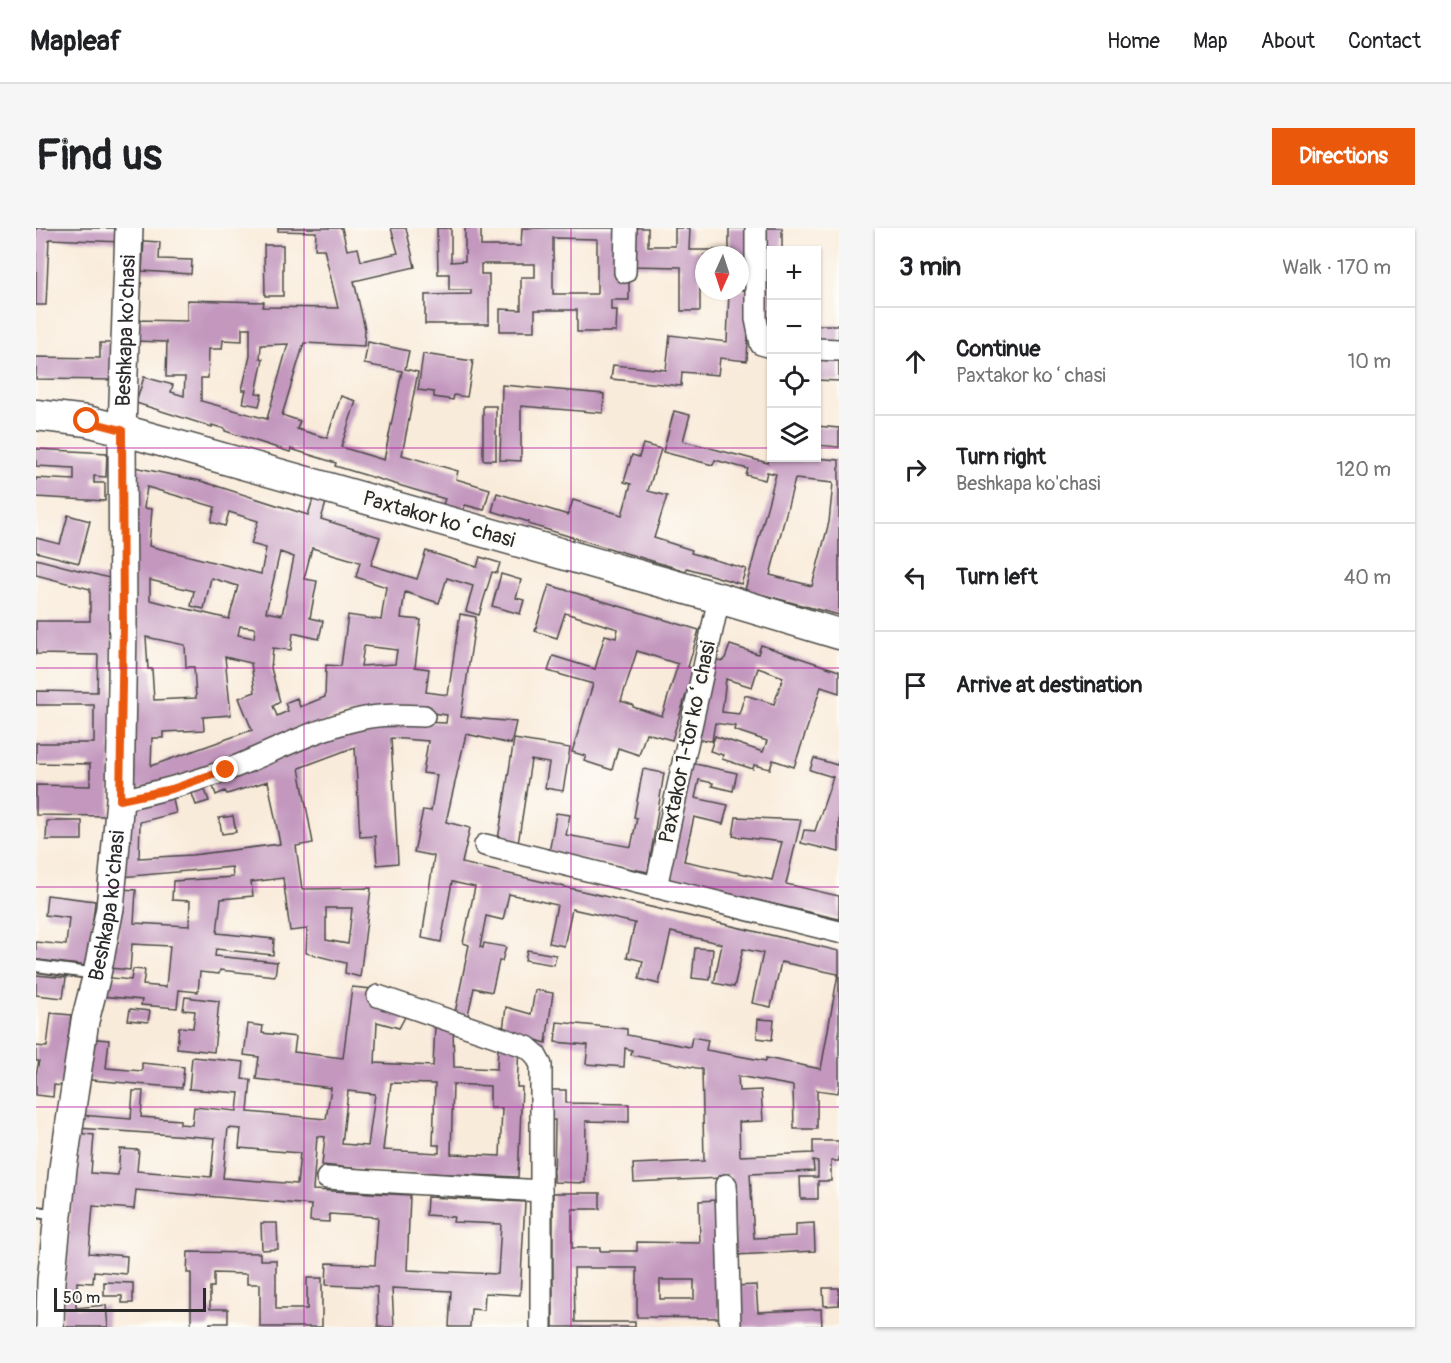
<!DOCTYPE html>
<meta charset="utf-8">
<style>
body{margin:0;font-family:Pangolin,sans-serif;background:#f6f6f6;color:#202124}
.controls{position:absolute;right:18px;top:18px;display:grid;overflow:hidden;border-radius:0px;box-shadow:0 2px 4px #0004}
.controls button{width:54px;height:54px;display:grid;place-items:center;padding:0;border:0;border-bottom:2px solid #e0e0e0;background:#fff;color:#202124;font:30px sans-serif}
.compass{position:absolute;left:659px;top:18px;width:54px;height:54px;border-radius:50%;background:#fff;box-shadow:0 2px 4px #0004;rotate:183deg}
.scale{position:absolute;left:18px;bottom:15px;width:152px;box-sizing:border-box;padding-left:6px;border:3px solid #2b2b2b;border-top:0;font-size:16px;line-height:21px;white-space:nowrap;color:#2b2b2b;-webkit-text-stroke:4px #fdfcf7;paint-order:stroke}
.stop{position:absolute;width:18px;height:18px;margin:-14px;border:4px solid #ea580c;border-radius:50%;background:#fff}
.stop.end{background:#ea580c;border-color:#fff;box-shadow:0 2px 6px #0008}
.list{margin:0;padding:0;list-style:none}
h2{display:flex;justify-content:space-between;align-items:center;height:78px;margin:0;padding:0 24px;font-size:26px}
h2 small{font-size:20px;font-weight:400;color:#757577}
.list li{display:grid;grid-template-columns:39px 1fr auto;gap:18px;align-items:center;box-sizing:border-box;height:108px;padding:0 24px;border-top:2px solid #e0e0e0}
.list b{display:block;font-size:22px;white-space:nowrap}
.list p{margin:0;font-size:20px;white-space:nowrap;color:#757577}
.list em{font-size:20px;font-style:normal;color:#757577}
.icon{flex:none;width:33px;height:33px;fill:none;stroke:currentColor;stroke-width:2;stroke-linecap:round;stroke-linejoin:round}
.map{position:relative;flex:none;width:803px;height:1099px;overflow:hidden;border-radius:0px}
header{display:flex;align-items:center;gap:36px;box-sizing:border-box;height:84px;padding:0 30px;background:#fff;border-bottom:2px solid #e0e0e0}
header strong{font-size:28px}
nav{display:flex;gap:33px;margin-inline-start:auto;font-size:21px}
.intro{display:flex;align-items:center;justify-content:space-between;box-sizing:border-box;height:144px;padding:0 36px}
h1{margin:0;font-size:42px}
.button{padding:15px 27px;border-radius:0px;background:#ea580c;color:#fff;font-size:21px;font-weight:700}
main{display:flex;gap:36px;padding:0 36px}
aside{flex:1;background:#fff;border-radius:0px;box-shadow:0 2px 4px #0004}
.map>svg:first-child{display:block}
.building{fill:#c397be;fill-rule:evenodd}
.lines{fill:none;stroke-linecap:round;stroke-linejoin:round}
.service-casing{stroke:#4a4845;stroke-width:14}
.minor-casing{stroke:#4a4845;stroke-width:24}
.tertiary-casing{stroke:#4a4845;stroke-width:30}
.secondary-casing{stroke:#4a4845;stroke-width:33}
.service{stroke:#fff;stroke-width:10}
.minor{stroke:#fff;stroke-width:21}
.tertiary{stroke:#fff;stroke-width:27}
.secondary{stroke:#fff;stroke-width:30}
.route{stroke:#ea580c;stroke-width:8}
.grid{fill:none;stroke:#b5179e;stroke-width:1.5;stroke-opacity:0.55}
.labels{text-anchor:middle;stroke-width:5;stroke-linejoin:round;paint-order:stroke}
.street-label{font-size:21px;fill:#2b2b2b;stroke:#fdfcf7}
</style>
<header>
<strong>Mapleaf</strong>
<nav><a>Home</a><a>Map</a><a>About</a><a>Contact</a></nav>
</header>
<div class="intro"><h1>Find us</h1><a class="button">Directions</a></div>
<main>
<div class="map">
<svg width="803" height="1099" viewBox="0 0 803 1099">
<rect width="100%" height="100%" fill="#fdfcf7"/>
<filter id="ink" filterUnits="userSpaceOnUse"><feTurbulence type="fractalNoise" baseFrequency=".0167" numOctaves="2"/><feDisplacementMap in="SourceGraphic" scale="12" xChannelSelector="R" yChannelSelector="G"/><feConvolveMatrix kernelMatrix="1 2 1 2 8 2 1 2 1" color-interpolation-filters="sRGB"/></filter>
<filter id="wash" filterUnits="userSpaceOnUse"><feTurbulence type="fractalNoise" baseFrequency=".008" numOctaves="4" result="noise"/><feDisplacementMap in="SourceGraphic" scale="24" xChannelSelector="R" yChannelSelector="G"/><feGaussianBlur stdDeviation="1.35" result="paint"/><feColorMatrix in="noise" values="0 0 0 0 0 0 0 0 0 0 0 0 0 0 0 0 0 1.4 0 .05"/><feComposite in="paint" operator="in"/></filter>
<g filter="url(#wash)">
<rect width="100%" height="100%" fill="#f9ebda"/>
<g id="blocks">
<g class="building">
<path d="M 0,0 L 87,0 L 86,14 L 13,11 L 10,77 L 0,77 Z"/>
<path d="M 242,0 L 306,0 L 311,22 L 322,20 L 325,33 L 362,25 L 355,0 L 370,0 L 379,39 L 318,53 L 329,101 L 328,118 L 268,115 L 246,187 L 264,193 L 261,201 L 291,210 L 305,168 L 320,173 L 305,219 L 348,232 L 366,143 L 328,136 L 332,114 L 373,123 L 369,141 L 382,144 L 366,227 L 422,243 L 420,251 L 454,261 L 448,282 L 429,277 L 426,288 L 405,282 L 409,271 L 299,238 L 300,235 L 255,221 L 254,224 L 189,203 L 189,201 L 176,197 L 176,199 L 100,175 L 108,149 L 137,157 L 135,164 L 148,168 L 149,149 L 130,149 L 131,114 L 98,113 L 99,92 L 151,93 L 151,72 L 228,74 L 227,79 L 302,80 L 288,21 L 279,21 L 280,4 L 242,3 ZM 206,100 L 214,100 L 214,128 L 206,162 L 210,162 L 207,175 L 223,178 L 226,166 L 220,165 L 227,131 L 224,130 L 225,117 L 252,116 L 231,191 L 165,173 L 165,150 L 172,150 L 173,121 L 186,121 L 187,112 L 206,113 Z"/>
<path d="M 401,0 L 415,0 L 415,34 L 429,33 L 429,0 L 445,0 L 445,18 L 485,18 L 486,0 L 581,0 L 593,49 L 593,72 L 575,72 L 575,82 L 581,82 L 580,104 L 541,104 L 541,82 L 499,82 L 499,103 L 464,103 L 464,81 L 485,82 L 485,49 L 499,49 L 499,36 L 445,36 L 445,46 L 453,46 L 453,96 L 389,96 L 389,67 L 435,66 L 435,62 L 413,62 L 413,46 L 402,46 ZM 517,10 L 561,11 L 561,66 L 517,66 Z"/>
<path d="M 592,0 L 612,0 L 612,18 L 639,18 L 639,0 L 654,0 L 653,22 L 693,22 L 693,0 L 713,0 L 713,39 L 704,39 L 704,27 L 668,27 L 668,39 L 664,39 L 664,83 L 645,83 L 645,39 L 592,38 Z"/>
<path d="M 724,0 L 746,0 L 746,22 L 735,22 L 735,115 L 726,114 Z"/>
<path d="M 108,13 L 124,14 L 123,31 L 156,32 L 155,46 L 106,43 Z"/>
<path d="M 228,17 L 247,17 L 247,68 L 229,68 Z"/>
<path d="M 714,62 L 711,133 L 684,130 L 682,147 L 646,144 L 645,158 L 575,151 L 577,137 L 630,142 L 634,107 L 691,114 L 693,63 Z"/>
<path d="M 780,97 L 803,97 L 803,116 L 780,115 Z"/>
<path d="M 64,115 L 84,115 L 84,152 L 0,151 L 0,129 L 64,130 Z"/>
<path d="M 387,126 L 437,133 L 431,169 L 418,167 L 417,172 L 398,169 L 398,164 L 382,162 Z"/>
<path d="M 780,132 L 803,133 L 803,153 L 780,152 Z"/>
<path d="M 466,157 L 568,166 L 567,185 L 485,178 L 485,233 L 464,232 Z"/>
<rect x="447" y="178" width="13" height="54"/>
<path d="M 638,183 L 654,187 L 647,213 L 732,235 L 735,224 L 735,230 L 779,230 L 803,232 L 803,387 L 709,362 L 740,246 L 731,244 L 729,252 L 710,247 L 712,241 L 679,232 L 677,237 L 627,224 ZM 759,251 L 797,255 L 793,294 L 776,358 L 734,347 Z"/>
<path d="M 780,198 L 803,200 L 803,219 L 780,217 Z"/>
<path d="M 607,216 L 625,221 L 612,263 L 631,268 L 618,310 L 656,322 L 655,325 L 710,341 L 705,356 L 651,340 L 650,343 L 492,296 L 493,294 L 456,283 L 461,265 L 532,287 L 537,272 L 586,287 L 595,256 L 588,254 L 596,227 L 603,229 Z"/>
<path d="M 0,221 L 71,225 L 70,249 L 58,248 L 58,255 L 69,255 L 69,273 L 0,269 L 0,250 L 38,252 L 38,240 L 0,238 Z"/>
<path d="M 98,239 L 165,253 L 272,287 L 277,271 L 290,275 L 285,291 L 344,309 L 335,337 L 381,351 L 390,323 L 441,339 L 444,329 L 464,335 L 461,345 L 456,344 L 443,387 L 430,383 L 437,358 L 411,350 L 403,375 L 369,364 L 365,390 L 385,392 L 379,439 L 393,441 L 390,464 L 412,467 L 424,386 L 440,389 L 425,489 L 480,494 L 475,516 L 430,506 L 410,594 L 434,600 L 426,635 L 803,723 L 803,859 L 802,865 L 781,862 L 781,901 L 758,901 L 757,858 L 702,848 L 703,863 L 725,862 L 727,893 L 703,894 L 704,928 L 777,925 L 777,913 L 803,913 L 803,933 L 795,933 L 795,953 L 782,953 L 782,971 L 765,971 L 764,949 L 782,949 L 782,934 L 777,933 L 778,943 L 714,946 L 718,1010 L 760,1008 L 760,996 L 778,995 L 779,1023 L 698,1027 L 694,947 L 685,947 L 686,950 L 598,954 L 597,936 L 668,933 L 666,841 L 595,827 L 596,822 L 589,820 L 588,839 L 550,836 L 552,817 L 519,814 L 521,794 L 591,801 L 591,807 L 654,819 L 656,809 L 672,812 L 670,822 L 730,833 L 730,830 L 785,841 L 802,746 L 745,734 L 735,779 L 716,775 L 727,725 L 707,721 L 698,759 L 678,755 L 686,716 L 635,704 L 623,756 L 603,751 L 607,733 L 591,729 L 599,695 L 536,681 L 528,718 L 513,715 L 521,677 L 473,666 L 467,692 L 450,688 L 444,719 L 447,720 L 448,715 L 470,719 L 466,733 L 463,733 L 456,764 L 438,760 L 432,787 L 419,785 L 433,717 L 427,715 L 439,659 L 416,654 L 405,714 L 386,710 L 398,628 L 378,624 L 387,582 L 395,583 L 401,547 L 387,545 L 392,513 L 355,510 L 362,635 L 341,637 L 339,608 L 324,609 L 319,519 L 263,540 L 277,615 L 260,618 L 266,661 L 335,660 L 324,749 L 309,745 L 310,735 L 270,725 L 271,701 L 254,703 L 247,650 L 215,654 L 217,668 L 185,671 L 181,705 L 238,711 L 237,727 L 180,721 L 179,728 L 241,734 L 239,748 L 184,742 L 183,746 L 164,744 L 162,764 L 143,762 L 141,780 L 105,777 L 106,772 L 65,768 L 67,749 L 95,752 L 97,741 L 109,742 L 107,757 L 130,759 L 134,718 L 96,716 L 94,742 L 74,740 L 75,715 L 82,715 L 85,661 L 100,662 L 98,695 L 153,698 L 154,673 L 136,672 L 137,653 L 197,649 L 196,639 L 85,649 L 86,580 L 136,567 L 140,585 L 104,594 L 103,630 L 156,627 L 244,616 L 232,553 L 191,566 L 189,563 L 180,567 L 176,555 L 332,492 L 410,495 L 411,487 L 371,482 L 306,487 L 200,530 L 93,564 L 96,492 L 92,384 L 98,278 L 92,277 ZM 111,259 L 179,279 L 175,294 L 189,298 L 193,284 L 222,293 L 215,316 L 230,320 L 225,346 L 113,318 L 116,281 L 108,280 ZM 276,320 L 324,334 L 320,349 L 350,359 L 345,392 L 312,387 L 305,438 L 290,437 L 289,469 L 264,479 L 261,470 L 249,475 L 252,483 L 241,488 L 237,478 L 244,474 L 235,440 L 237,420 L 255,422 L 257,405 L 283,411 L 287,393 L 274,390 L 281,353 L 268,351 ZM 244,324 L 258,329 L 246,387 L 230,384 ZM 175,350 L 202,358 L 193,391 L 114,372 L 114,352 L 158,363 L 155,378 L 168,381 ZM 204,398 L 219,400 L 218,410 L 202,407 ZM 110,409 L 149,417 L 150,439 L 158,439 L 160,470 L 118,472 L 116,441 L 112,441 ZM 328,418 L 361,422 L 359,436 L 325,438 ZM 189,429 L 215,435 L 219,464 L 203,470 L 216,502 L 115,538 L 116,510 L 127,510 L 127,504 L 168,502 L 167,489 L 195,487 ZM 290,680 L 316,680 L 312,716 L 290,712 Z"/>
<path d="M 32,287 L 54,293 L 43,335 L 0,324 L 0,310 L 24,316 Z"/>
<path d="M 0,331 L 77,351 L 74,588 L 0,587 L 0,557 L 54,558 L 54,536 L 0,535 L 0,515 L 58,515 L 58,477 L 0,477 L 0,463 L 61,464 L 62,427 L 0,426 L 0,393 L 54,393 L 54,361 L 0,347 Z"/>
<path d="M 465,346 L 485,352 L 480,370 L 488,372 L 484,386 L 456,378 Z"/>
<path d="M 513,357 L 663,402 L 652,439 L 658,441 L 636,512 L 610,505 L 603,527 L 582,520 L 576,542 L 548,533 L 550,528 L 536,524 L 557,456 L 512,443 L 517,428 L 559,441 L 569,407 L 580,410 L 582,401 L 529,385 L 521,410 L 499,403 ZM 601,423 L 642,436 L 626,488 L 597,479 L 597,477 L 585,473 Z"/>
<path d="M 694,417 L 722,426 L 725,417 L 803,443 L 803,465 L 785,459 L 758,539 L 737,532 L 734,541 L 718,537 L 717,541 L 686,531 L 687,527 L 674,523 L 679,508 L 727,524 L 731,513 L 698,502 L 699,498 L 679,495 L 676,513 L 657,511 L 672,431 L 688,433 ZM 722,440 L 747,449 L 738,476 L 709,467 L 703,486 L 686,484 L 690,451 L 716,459 Z"/>
<path d="M 478,511 L 534,520 L 527,563 L 509,560 L 513,535 L 495,532 L 482,616 L 462,612 Z"/>
<path d="M 778,530 L 801,537 L 803,532 L 803,624 L 765,615 L 768,602 L 779,603 L 797,549 L 774,542 Z"/>
<path d="M 650,534 L 701,545 L 697,563 L 676,558 L 677,555 L 663,552 L 659,570 L 692,577 L 687,596 L 658,589 L 648,633 L 736,652 L 746,614 L 697,608 L 700,589 L 765,592 L 750,656 L 803,668 L 803,691 L 625,650 Z"/>
<path d="M 607,541 L 628,545 L 612,644 L 513,625 L 520,585 L 534,587 L 530,607 L 595,619 L 601,590 L 598,589 Z"/>
<path d="M 168,559 L 173,573 L 160,577 L 155,563 Z"/>
<path d="M 197,588 L 200,604 L 186,606 L 183,590 Z"/>
<path d="M 11,593 L 46,593 L 46,612 L 10,612 Z"/>
<path d="M 11,667 L 59,673 L 52,738 L 0,732 L 0,714 L 30,717 L 33,690 L 9,687 Z"/>
<path d="M 659,720 L 677,721 L 674,752 L 656,750 Z"/>
<path d="M 491,722 L 520,727 L 518,737 L 489,732 Z"/>
<path d="M 0,747 L 30,750 L 27,770 L 0,767 Z"/>
<path d="M 316,759 L 336,761 L 334,776 L 369,789 L 363,800 L 341,794 L 339,835 L 397,838 L 399,798 L 417,799 L 418,839 L 461,841 L 462,817 L 483,818 L 481,859 L 486,859 L 482,949 L 345,943 L 286,937 L 289,909 L 281,908 L 277,962 L 374,967 L 371,1042 L 462,1046 L 465,996 L 417,994 L 418,989 L 390,987 L 391,969 L 489,974 L 484,1067 L 449,1065 L 448,1082 L 435,1081 L 434,1099 L 413,1099 L 415,1063 L 356,1060 L 358,1099 L 342,1099 L 341,1059 L 290,1057 L 291,1035 L 339,1037 L 342,989 L 293,986 L 293,994 L 274,993 L 275,977 L 100,962 L 98,981 L 57,978 L 53,1025 L 91,1028 L 90,1046 L 58,1043 L 57,1055 L 41,1054 L 40,1080 L 70,1077 L 72,1099 L 25,1099 L 41,905 L 58,907 L 55,945 L 82,947 L 84,921 L 103,922 L 101,943 L 175,949 L 179,910 L 42,900 L 44,887 L 95,891 L 97,863 L 107,863 L 105,889 L 144,892 L 144,896 L 156,897 L 158,879 L 201,883 L 203,865 L 153,861 L 156,829 L 208,834 L 206,851 L 215,852 L 212,884 L 290,891 L 295,860 L 220,851 L 223,829 L 208,827 L 212,796 L 227,798 L 226,805 L 260,809 L 258,824 L 307,830 ZM 355,855 L 399,856 L 397,917 L 403,917 L 403,925 L 347,922 ZM 417,856 L 454,858 L 454,880 L 466,880 L 464,928 L 415,926 ZM 312,863 L 339,866 L 332,918 L 306,916 ZM 192,900 L 205,901 L 203,920 L 264,925 L 261,956 L 187,950 Z"/>
<path d="M 499,762 L 517,765 L 510,815 L 467,802 L 470,779 L 495,786 Z"/>
<path d="M 149,769 L 183,773 L 178,824 L 141,820 L 143,799 L 157,800 L 159,783 L 147,782 Z"/>
<path d="M 94,781 L 114,783 L 112,794 L 92,792 Z"/>
<path d="M 15,785 L 35,787 L 27,858 L 18,857 L 17,869 L 0,867 L 0,846 L 3,833 L 0,833 L 0,818 L 11,819 Z"/>
<path d="M 722,791 L 738,792 L 736,812 L 721,810 Z"/>
<path d="M 49,810 L 73,812 L 70,840 L 106,843 L 106,835 L 148,839 L 146,860 L 45,851 Z"/>
<path d="M 512,862 L 530,862 L 530,875 L 593,876 L 593,894 L 550,893 L 549,955 L 518,954 L 519,892 L 511,892 Z"/>
<path d="M 517,965 L 564,965 L 564,981 L 536,981 L 536,1020 L 564,1020 L 564,1023 L 601,1023 L 601,1014 L 664,1015 L 663,973 L 681,972 L 684,1090 L 601,1089 L 601,1040 L 538,1040 L 539,1094 L 599,1094 L 599,1099 L 517,1099 ZM 624,1052 L 658,1052 L 658,1071 L 624,1071 Z"/>
<path d="M 225,995 L 241,995 L 242,1021 L 226,1022 Z"/>
<path d="M 152,1024 L 224,1025 L 224,1032 L 240,1032 L 240,1081 L 271,1081 L 271,1050 L 286,1050 L 286,1099 L 224,1099 L 224,1056 L 211,1056 L 211,1046 L 178,1045 L 178,1059 L 174,1059 L 174,1081 L 192,1081 L 192,1095 L 174,1095 L 174,1099 L 155,1099 L 155,1045 L 151,1045 Z"/>
<path d="M 68,1054 L 97,1055 L 97,1075 L 86,1075 L 86,1068 L 68,1068 Z"/>
<path d="M 720,1057 L 722,1084 L 785,1081 L 786,1098 L 700,1099 L 698,1058 Z"/>
<path d="M 787,1060 L 803,1060 L 803,1077 L 788,1078 Z"/>
</g>
</g>
</g>
<g filter="url(#ink)">
<use href="#blocks" fill-opacity="0" stroke="#4a4845" stroke-width="1.5"/>
<g class="lines">
<g class="service-casing">
<g id="service">
<path d="M 0,738 L 61,746"/>
<path d="M 0,984 L 22,987"/>
</g>
</g>
<g class="minor-casing">
<g id="minor">
<path d="M 720,0 L 720,91 L 725,116 L 736,119"/>
<path d="M 589,44 L 590,0"/>
<path d="M 780,121 L 803,122"/>
<path d="M 84,572 C 121,564 156,555 191,542 C 235,525 278,501 324,491 C 345,486 367,487 388,488"/>
<path d="M 449,617 L 803,704"/>
<path d="M 620,659 L 683,370"/>
<path d="M 342,768 L 491,819 L 499,826 L 505,837 L 505,1099"/>
<path d="M 291,950 L 505,963"/>
<path d="M 690,957 L 694,1099"/>
</g>
</g>
<g class="tertiary-casing">
<g id="tertiary">
<path id="s1" d="M 14,1099 L 15,1053 L 27,940 L 49,793 L 61,746 L 74,680 L 84,572 L 87,397 L 86,202 L 93,0"/>
</g>
</g>
<g class="secondary-casing">
<path id="secondary" d="M 0,187 L 51,193 L 86,202 L 683,370 L 803,406"/>
</g>
<use href="#service" class="service"/>
<use href="#minor" class="minor"/>
<use href="#tertiary" class="tertiary"/>
<use href="#secondary" class="secondary"/>
</g>
</g>
<g class="lines" filter="url(#ink)">
<path class="route" d="M 51,193 L 86,202 L 87,397 L 84,572 L 136,561 L 190,542"/>
</g>
<path class="grid" d="M 268,0 L 268,1099M 535,0 L 535,1099M 0,220 L 736,220M 780,220 L 803,220M 0,440 L 803,440M 0,659 L 803,659M 0,879 L 803,879"/>
<g class="labels">
<g class="street-label">
<text dy="7" stroke="none"><textPath href="#s1" startOffset="1002">Beshkapa ko'chasi</textPath></text>
<text transform="translate(403 291) rotate(16)" y="7">Paxtakor koʻchasi</text>
<text transform="translate(651 514) rotate(-78)" y="7">Paxtakor 1-tor koʻchasi</text>
<text dy="7" stroke="none"><textPath href="#s1" startOffset="426">Beshkapa ko'chasi</textPath></text>
</g>
</g>
</svg>
<div class="controls">
<button>+</button>
<button>−</button>
<button><svg class="icon" aria-label="locate" viewBox="0 0 24 24"><circle cx="12" cy="12" r="6"/><path d="M12 2v4M12 18v4M2 12h4M18 12h4"/></svg></button>
<button><svg class="icon" aria-label="layers" viewBox="0 0 24 24"><path d="M12 4l9 5-9 5-9-5zM3 14l9 5 9-5"/></svg></button>
</div>
<svg class="compass" viewBox="-18 -18 36 36"><path d="M0-13l5 13h-10z" fill="#e53935"/><path d="M0 13l5-13h-10z" fill="#757577"/></svg>
<div class="scale">50 m</div>
<div class="stop" style="left:51px;top:193px"></div>
<div class="stop end" style="left:190px;top:542px"></div>
</div>
<aside>
<h2>3 min<small>Walk · 170 m</small></h2>
<ul class="list">
<li><svg class="icon" aria-label="ahead" viewBox="0 0 24 24"><path d="M12 20V5M6 11l6-6 6 6"/></svg><div><b>Continue</b><p>Paxtakor koʻchasi</p></div><em>10 m</em></li>
<li><svg class="icon" aria-label="right" viewBox="0 0 24 24"><path d="M7 20v-9h11M14 6l5 5-5 5"/></svg><div><b>Turn right</b><p>Beshkapa ko'chasi</p></div><em>120 m</em></li>
<li><svg class="icon" aria-label="left" viewBox="0 0 24 24"><path d="M17 20v-9H6M10 6l-5 5 5 5"/></svg><div><b>Turn left</b></div><em>40 m</em></li>
<li><svg class="icon" aria-label="arrive" viewBox="0 0 24 24"><path d="M6 21V4h12l-3 4 3 4H6"/></svg><div><b>Arrive at destination</b></div></li>
</ul>
</aside>
</main>
